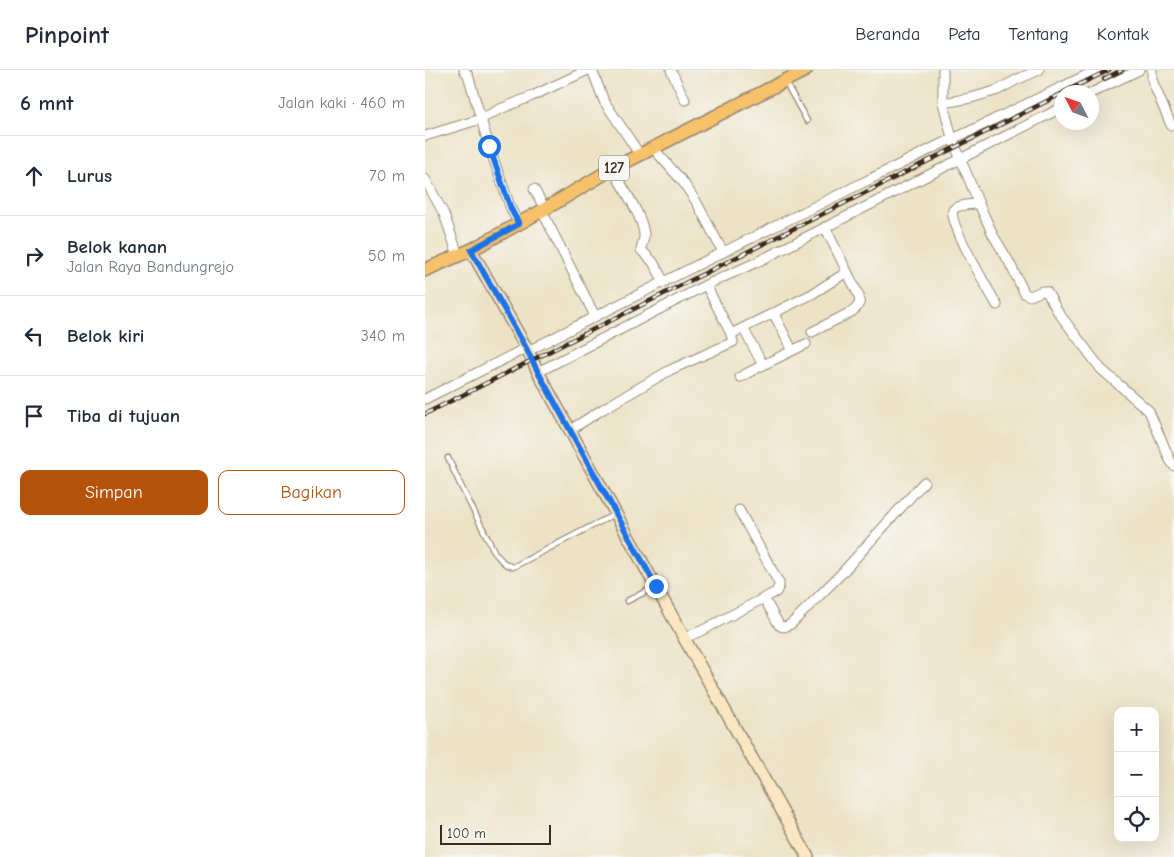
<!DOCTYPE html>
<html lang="id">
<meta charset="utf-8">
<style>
body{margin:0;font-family:"Comic Neue",sans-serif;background:#f6f6f7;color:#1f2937}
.controls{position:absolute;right:15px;bottom:15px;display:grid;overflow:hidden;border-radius:10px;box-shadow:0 5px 20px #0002}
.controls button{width:45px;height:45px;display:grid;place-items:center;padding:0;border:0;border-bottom:1px solid #e0e1e3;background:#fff;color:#1f2937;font:25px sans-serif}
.compass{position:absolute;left:629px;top:15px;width:45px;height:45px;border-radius:50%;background:#fff;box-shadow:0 5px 20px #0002;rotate:312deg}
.scale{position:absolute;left:15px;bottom:12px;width:111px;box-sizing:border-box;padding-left:5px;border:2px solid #3b2a1e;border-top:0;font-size:14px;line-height:18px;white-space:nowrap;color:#3b2a1e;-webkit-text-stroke:4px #f6f6f2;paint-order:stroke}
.stop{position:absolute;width:15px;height:15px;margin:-11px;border:4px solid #1a73e8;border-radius:50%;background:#fff}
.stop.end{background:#1a73e8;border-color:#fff;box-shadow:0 1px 5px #0008}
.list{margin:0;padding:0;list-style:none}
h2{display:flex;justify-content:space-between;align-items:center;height:65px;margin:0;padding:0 20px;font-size:21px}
h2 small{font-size:16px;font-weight:400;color:#747a83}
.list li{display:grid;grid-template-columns:32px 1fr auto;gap:15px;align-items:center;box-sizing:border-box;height:80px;padding:0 20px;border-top:1px solid #e0e1e3}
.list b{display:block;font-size:19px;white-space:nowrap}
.list p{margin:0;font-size:16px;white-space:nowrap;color:#747a83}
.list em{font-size:16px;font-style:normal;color:#747a83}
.actions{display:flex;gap:10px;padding:15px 20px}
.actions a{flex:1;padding:11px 0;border:1px solid #b45309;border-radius:10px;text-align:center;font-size:18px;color:#b45309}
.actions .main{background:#b45309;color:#fff}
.icon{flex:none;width:28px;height:28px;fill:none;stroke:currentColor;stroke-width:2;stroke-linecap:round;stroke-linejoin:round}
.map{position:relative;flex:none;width:749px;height:787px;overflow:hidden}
header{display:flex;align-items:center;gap:30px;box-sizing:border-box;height:70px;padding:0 25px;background:#fff;border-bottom:1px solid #e0e1e3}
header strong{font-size:24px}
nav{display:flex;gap:28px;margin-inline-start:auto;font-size:18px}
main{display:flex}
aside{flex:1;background:#fff}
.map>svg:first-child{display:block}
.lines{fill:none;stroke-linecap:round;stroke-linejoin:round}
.lane-casing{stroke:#948672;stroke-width:7}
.street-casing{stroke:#948672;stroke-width:11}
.secondary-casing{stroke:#948672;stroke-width:14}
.primary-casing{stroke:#948672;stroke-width:15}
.lane{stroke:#fff;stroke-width:4.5}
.street{stroke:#fff;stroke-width:9}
.secondary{stroke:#fbe6c4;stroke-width:11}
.primary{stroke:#f6c16b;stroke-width:12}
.rail-casing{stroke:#3b2a1e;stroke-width:4.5}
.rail{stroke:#f6f6f2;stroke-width:2.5;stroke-dasharray:8;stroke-linecap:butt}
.route{stroke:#1a73e8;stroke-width:6}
.labels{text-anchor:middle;stroke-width:4.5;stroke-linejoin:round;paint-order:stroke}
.shield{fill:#f6f6f2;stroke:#73675e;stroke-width:1}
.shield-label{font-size:15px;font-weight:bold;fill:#3b2a1e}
</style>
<header>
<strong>Pinpoint</strong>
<nav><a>Beranda</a><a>Peta</a><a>Tentang</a><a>Kontak</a></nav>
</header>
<main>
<aside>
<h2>6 mnt<small>Jalan kaki · 460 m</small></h2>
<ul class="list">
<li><svg class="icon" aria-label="ahead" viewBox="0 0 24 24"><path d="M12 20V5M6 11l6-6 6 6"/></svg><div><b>Lurus</b></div><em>70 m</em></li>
<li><svg class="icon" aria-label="right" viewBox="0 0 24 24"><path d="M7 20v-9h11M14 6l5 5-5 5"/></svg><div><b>Belok kanan</b><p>Jalan Raya Bandungrejo</p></div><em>50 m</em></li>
<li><svg class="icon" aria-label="left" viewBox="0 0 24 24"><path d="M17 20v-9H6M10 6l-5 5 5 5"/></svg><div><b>Belok kiri</b></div><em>340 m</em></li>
<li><svg class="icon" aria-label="arrive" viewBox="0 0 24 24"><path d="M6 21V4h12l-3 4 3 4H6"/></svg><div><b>Tiba di tujuan</b></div></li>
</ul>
<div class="actions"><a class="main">Simpan</a><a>Bagikan</a></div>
</aside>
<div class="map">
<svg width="749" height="787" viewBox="0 0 749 787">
<rect width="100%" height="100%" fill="#f6f6f2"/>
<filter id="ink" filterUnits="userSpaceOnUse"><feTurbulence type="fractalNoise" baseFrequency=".02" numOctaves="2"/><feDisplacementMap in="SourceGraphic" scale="10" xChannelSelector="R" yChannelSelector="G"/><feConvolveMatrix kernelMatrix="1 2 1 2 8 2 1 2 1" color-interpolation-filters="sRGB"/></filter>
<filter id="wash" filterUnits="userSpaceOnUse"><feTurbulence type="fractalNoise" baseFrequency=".0096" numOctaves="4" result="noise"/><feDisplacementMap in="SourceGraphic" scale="20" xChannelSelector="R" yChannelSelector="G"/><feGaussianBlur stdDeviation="1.12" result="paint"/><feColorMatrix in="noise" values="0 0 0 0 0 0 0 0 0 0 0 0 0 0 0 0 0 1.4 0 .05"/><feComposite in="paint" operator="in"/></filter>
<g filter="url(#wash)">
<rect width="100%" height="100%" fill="#ece3c6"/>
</g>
<g filter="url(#ink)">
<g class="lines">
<g class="lane-casing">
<g id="lane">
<path d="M 361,13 L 382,51"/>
<path d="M 23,388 L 36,416 L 70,483 L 77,491 L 82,495 L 88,497 L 190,444"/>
<path d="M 202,531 L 230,517"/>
</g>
</g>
<g class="street-casing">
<g id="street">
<path d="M 39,0 L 43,5 L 64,76 L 86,139 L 94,154"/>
<path d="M 167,0 L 179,31 L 215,85"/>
<path d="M 246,0 L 260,30"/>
<path d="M 518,0 L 518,33 L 527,68 L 554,134 L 568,165 L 583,190 L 600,224 L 605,226 L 617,221 L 622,222 L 633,242 L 676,299 L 724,341 L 745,390 L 749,396"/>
<path d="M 727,0 L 727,9 L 729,15 L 746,55"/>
<path d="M 666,23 L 714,0"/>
<path d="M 518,33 L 546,28 L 573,20 L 591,10 L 614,0"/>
<path d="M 0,66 L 56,49 L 73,40 L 105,27 L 163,0"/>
<path d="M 228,78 L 258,112 L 272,133 L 298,182"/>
<path d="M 187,99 C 197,116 217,145 219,164 C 220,170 216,174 216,180 L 228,192 L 239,212"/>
<path d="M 0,109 L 19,144 L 33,185"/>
<path d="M 109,119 L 120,139"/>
<path d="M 554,134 C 548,134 531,135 528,140 C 523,152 564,221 572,235"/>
<path d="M 117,141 L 170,246"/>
<path d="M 349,244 L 367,280"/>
<path d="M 318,258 L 338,295 L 381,274"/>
<path d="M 387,262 L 428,241 C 433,237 436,233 434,226 L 400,157"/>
<path d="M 306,264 L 387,224 L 422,202"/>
<path d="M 103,281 C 240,210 379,142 518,73 L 543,62 L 672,0"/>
<path d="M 113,302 L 281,215 L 332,192 L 636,38"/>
<path d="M 315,307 L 338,295"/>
<path d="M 0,329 L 101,278"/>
<path d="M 145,360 L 178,339 L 245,300 L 308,272 L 306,264 L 281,215"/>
<path d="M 339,528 L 354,555 C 358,558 361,557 366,554 L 416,504 L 499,412"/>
<path d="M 259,568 L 276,561 L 339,528 L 351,522 L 354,516 L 354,513 L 314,440"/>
</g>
</g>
<g class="secondary-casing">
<path id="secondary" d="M 46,180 L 103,281 L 113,302 L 259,568 L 383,787"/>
</g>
<g class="primary-casing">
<path id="primary" d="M 0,200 L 46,180 L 120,139 L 187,99 L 381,0"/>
</g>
<use href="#lane" class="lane"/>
<use href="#street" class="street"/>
<use href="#secondary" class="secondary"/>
<use href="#primary" class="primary"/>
<g class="rail-casing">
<g id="rail">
<path d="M 679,9 L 697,0"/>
<path d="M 639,22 L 684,0"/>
<path d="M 0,344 L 636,24"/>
</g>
</g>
<use href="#rail" class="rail"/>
</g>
</g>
<g class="lines" filter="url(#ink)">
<path class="route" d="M 64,76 L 86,139 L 94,154 L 46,180 L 101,278 L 113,302 L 231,516"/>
</g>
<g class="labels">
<rect class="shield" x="174" y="85.5" width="30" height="25" rx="4"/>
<g class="shield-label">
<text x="189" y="103">127</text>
</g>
</g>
</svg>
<div class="controls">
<button>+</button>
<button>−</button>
<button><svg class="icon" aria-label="locate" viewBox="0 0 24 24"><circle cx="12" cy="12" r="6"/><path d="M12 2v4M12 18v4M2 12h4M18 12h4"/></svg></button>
</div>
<svg class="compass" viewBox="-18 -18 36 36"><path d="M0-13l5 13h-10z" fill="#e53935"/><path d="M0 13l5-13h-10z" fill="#747a83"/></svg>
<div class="scale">100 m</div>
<div class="stop" style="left:64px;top:76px"></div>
<div class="stop end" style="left:231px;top:516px"></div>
</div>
</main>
